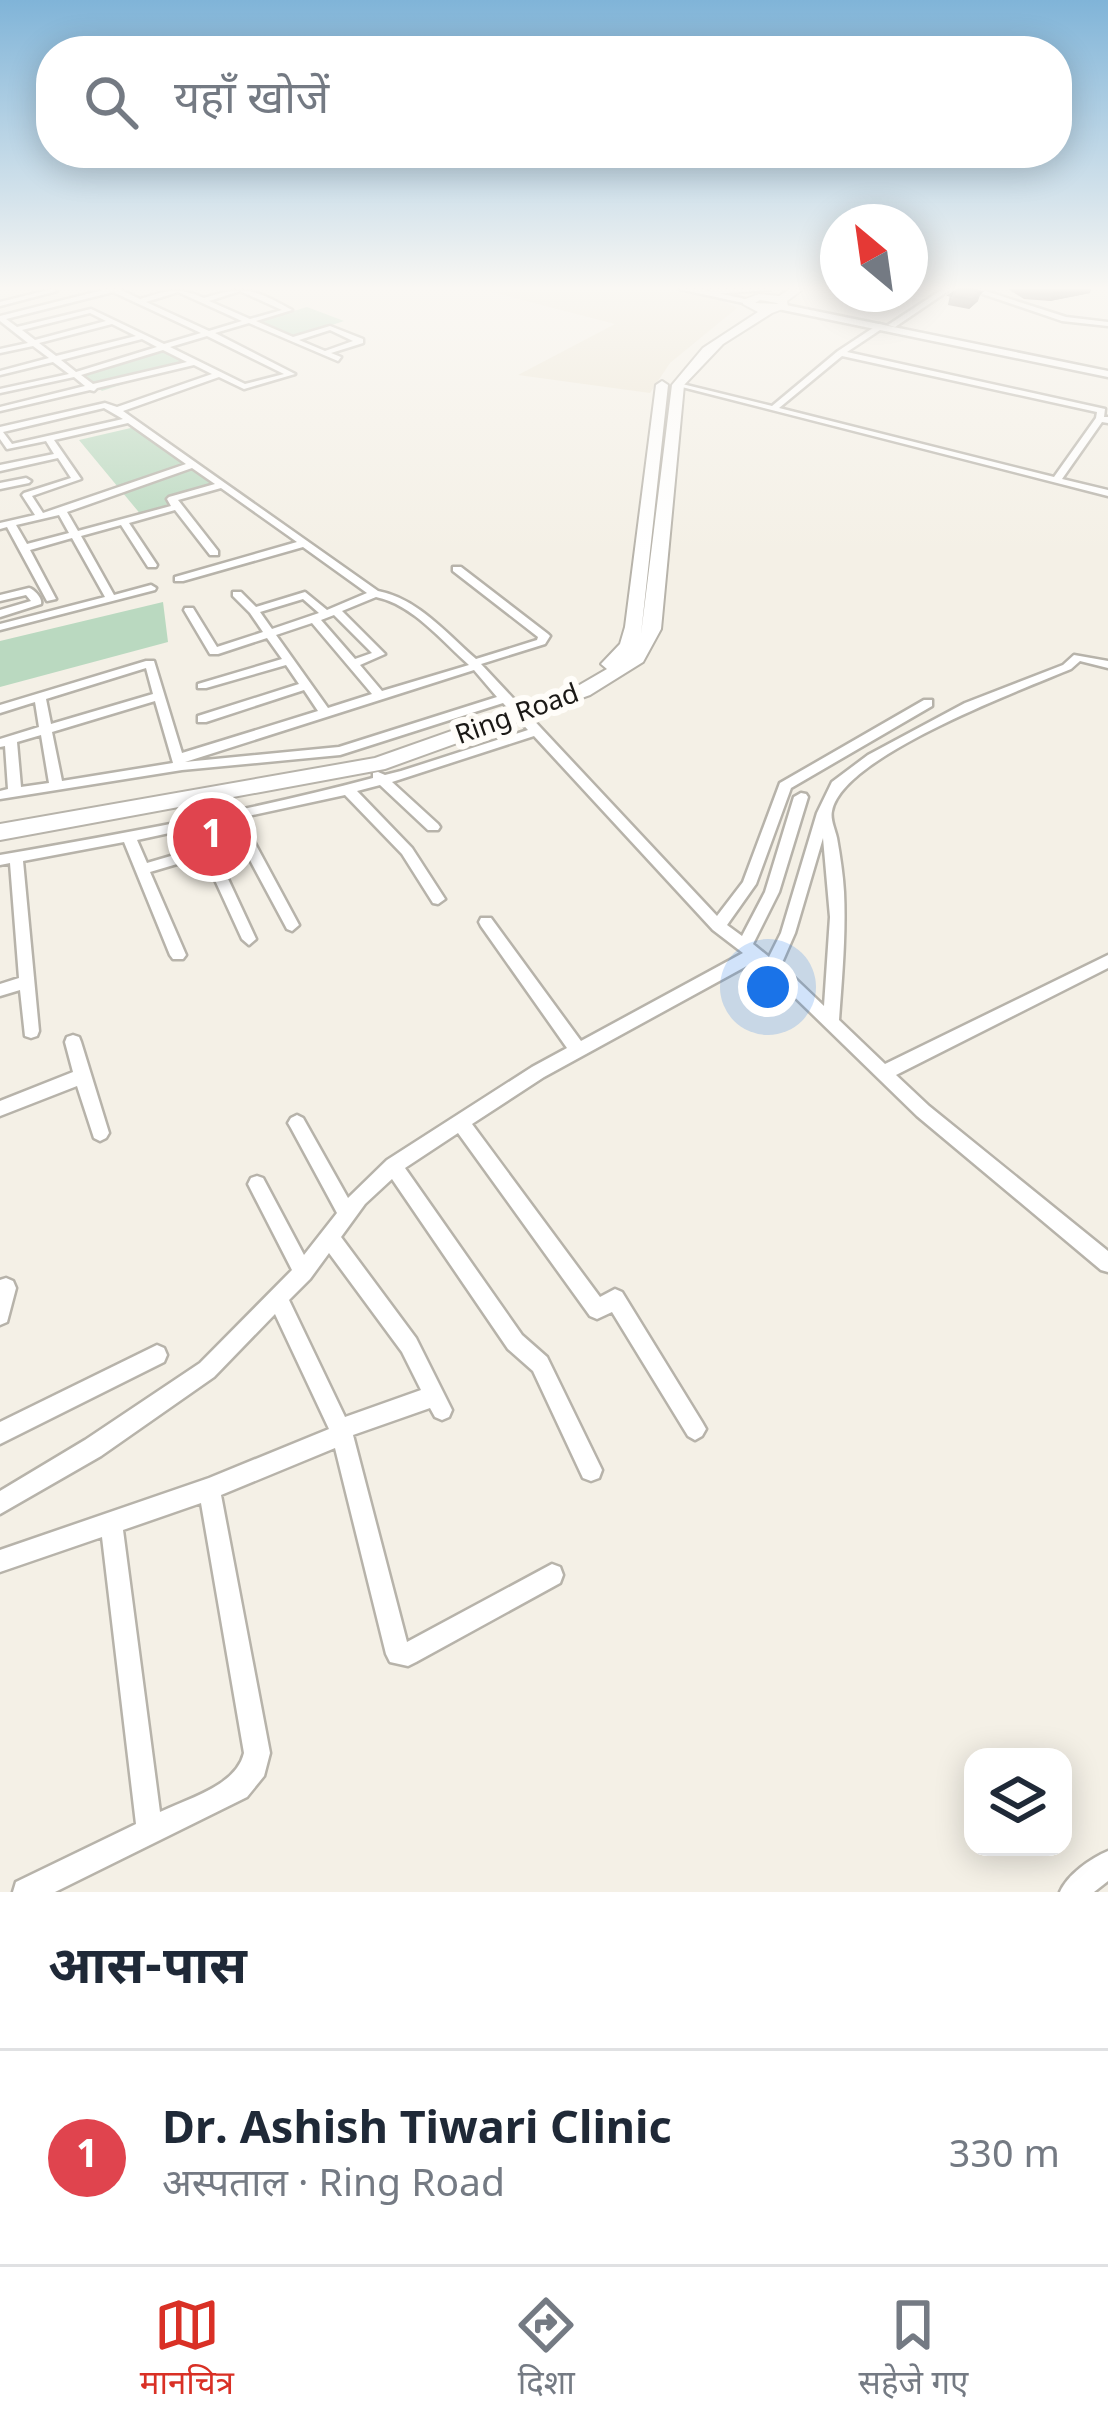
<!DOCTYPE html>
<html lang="hi">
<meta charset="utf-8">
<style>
body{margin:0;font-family:Georgia,"Noto Sans Devanagari",serif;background:#f6f6f7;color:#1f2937}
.controls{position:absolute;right:36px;bottom:36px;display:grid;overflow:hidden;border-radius:24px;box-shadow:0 6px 30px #0003}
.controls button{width:108px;height:108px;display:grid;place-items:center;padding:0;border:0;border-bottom:3px solid #e0e1e3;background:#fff;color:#1f2937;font:60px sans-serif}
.compass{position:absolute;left:820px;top:204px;width:108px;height:108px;border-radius:50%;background:#fff;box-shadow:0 6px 30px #0003;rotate:331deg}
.you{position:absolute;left:768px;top:987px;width:42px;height:42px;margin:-30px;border:9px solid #fff;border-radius:50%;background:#1a73e8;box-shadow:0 0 0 18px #1a73e833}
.badge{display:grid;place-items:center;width:78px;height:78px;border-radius:50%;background:#d93025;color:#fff;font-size:39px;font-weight:700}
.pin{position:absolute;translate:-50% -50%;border:6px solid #fff;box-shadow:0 3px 12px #0006}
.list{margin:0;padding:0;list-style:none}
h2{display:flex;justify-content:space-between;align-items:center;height:156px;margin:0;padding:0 48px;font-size:51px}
h2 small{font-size:39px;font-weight:400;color:#747a83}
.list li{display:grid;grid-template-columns:78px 1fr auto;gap:36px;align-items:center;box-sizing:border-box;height:216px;padding:0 48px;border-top:3px solid #e0e1e3}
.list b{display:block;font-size:45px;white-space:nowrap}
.list p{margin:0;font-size:39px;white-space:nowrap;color:#747a83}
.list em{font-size:39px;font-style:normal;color:#747a83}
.icon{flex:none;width:66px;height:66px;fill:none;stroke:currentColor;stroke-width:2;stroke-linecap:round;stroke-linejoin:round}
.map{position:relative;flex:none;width:1108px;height:1892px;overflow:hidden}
.search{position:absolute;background:#fff;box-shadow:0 6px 30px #0003;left:36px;right:36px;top:36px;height:132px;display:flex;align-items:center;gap:30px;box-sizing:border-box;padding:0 42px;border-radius:48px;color:#747a83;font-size:45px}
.sheet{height:372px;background:#fff}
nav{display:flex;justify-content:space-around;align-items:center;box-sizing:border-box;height:168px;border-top:3px solid #e0e1e3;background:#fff;font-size:33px;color:#747a83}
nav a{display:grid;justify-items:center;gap:6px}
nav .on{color:#d93025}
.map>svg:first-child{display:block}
.built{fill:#ece5d3}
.green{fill:#bad9c0}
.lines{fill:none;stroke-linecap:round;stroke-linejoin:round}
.minor-casing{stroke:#b7b3aa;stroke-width:5}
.major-casing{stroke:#b7b3aa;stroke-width:5}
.highway-casing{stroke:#b7b3aa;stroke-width:4}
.minor{fill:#fff;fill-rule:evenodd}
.major{fill:#fff;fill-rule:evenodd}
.highway{fill:#fff;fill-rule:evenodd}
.wall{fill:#4c4440}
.shaded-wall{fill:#3e3734}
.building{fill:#584f4a;stroke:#3e3734;stroke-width:3}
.labels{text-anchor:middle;stroke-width:12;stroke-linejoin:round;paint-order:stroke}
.far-street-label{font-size:27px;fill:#1b1916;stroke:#fffdf9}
</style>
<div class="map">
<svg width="1108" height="1892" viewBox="0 0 1108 1892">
<rect width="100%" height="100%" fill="#f4f0e6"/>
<path class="built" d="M 660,289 L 721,300 L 737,308 L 670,363 L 650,393 L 518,375 L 615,324 L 484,290 Z"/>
<g class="green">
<path d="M 307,307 L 344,321 L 293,338 L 257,322 Z"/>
<path d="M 165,351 L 189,362 L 102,391 L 82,376 Z"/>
<path d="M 135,427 L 217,484 L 171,498 L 171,508 L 142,516 L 79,440 Z"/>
<path d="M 163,602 L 168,642 L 0,687 L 0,641 Z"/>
</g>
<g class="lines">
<g class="minor-casing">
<g id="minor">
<path d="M 52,289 L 57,291 L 0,306 L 0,302 Z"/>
<path d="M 107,289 L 119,289 L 140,299 C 168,291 176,286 204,298 C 245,285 254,289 292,310 L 256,321 L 293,337 L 330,326 L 363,339 L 363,343 L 331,353 L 341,357 L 338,361 L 249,323 L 215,333 L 295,374 L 244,389 L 219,377 L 123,411 L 378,591 C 417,598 447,634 476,659 L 537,640 L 538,637 L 453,571 L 453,567 L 461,567 L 548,634 L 550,636 L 545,644 L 481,664 L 717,916 L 743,882 L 780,783 L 924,700 L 932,700 L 932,706 L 791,788 L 756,884 L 727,925 L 742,936 L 765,892 L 794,797 L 801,793 L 806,794 L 808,797 L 779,892 L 753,944 L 769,957 L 781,933 L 817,813 L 832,782 L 868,755 L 965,703 L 1063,665 L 1074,655 L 1108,661 L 1108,668 L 1080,661 L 1071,669 C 1021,690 842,756 832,811 C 830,819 835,829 837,838 C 840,855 843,874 844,892 C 846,935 842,978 839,1020 L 885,1064 L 1108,955 L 1108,968 L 896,1075 L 929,1106 L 1108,1251 L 1108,1272 L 1101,1270 L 917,1116 L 771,974 L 754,962 L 544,1077 L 472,1124 L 600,1297 L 615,1289 L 622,1292 L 702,1422 L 706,1429 L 702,1436 L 695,1440 L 688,1436 L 612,1312 L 597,1319 L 590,1316 L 458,1133 L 405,1168 L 522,1335 L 547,1357 L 602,1470 L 599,1478 L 591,1481 L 583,1478 L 533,1371 L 508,1349 L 392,1179 L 365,1204 L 341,1237 L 416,1338 L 452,1410 L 449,1417 L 442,1420 L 435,1417 L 430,1408 L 353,1435 L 407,1642 L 552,1564 L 560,1567 L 563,1575 L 560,1583 L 416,1662 L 408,1666 L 390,1662 L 386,1654 L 335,1448 L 221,1495 L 270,1753 L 264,1776 L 247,1797 L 55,1892 L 13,1892 L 16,1882 L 136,1824 L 102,1537 L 0,1572 L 0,1550 L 209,1478 L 329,1429 L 275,1314 L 214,1377 L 101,1456 L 0,1514 L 0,1491 L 85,1440 L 200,1363 L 292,1270 L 248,1184 L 251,1178 L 257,1176 L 263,1178 L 304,1255 L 337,1213 L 291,1128 L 288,1123 L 291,1118 L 297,1115 L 303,1118 L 348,1198 L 387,1160 L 532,1067 L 567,1048 L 481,926 L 479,922 L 481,918 L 491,918 L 581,1041 L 743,953 L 713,930 L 534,736 L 392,782 L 438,824 L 440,827 L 438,830 L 428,830 L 380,785 L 357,791 L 412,848 L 445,899 L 438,904 L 433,903 L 402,854 L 345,795 L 137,840 L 147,863 L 246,834 L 251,836 L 299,925 L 292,931 L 287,929 L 242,845 L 216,853 L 256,939 L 249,945 L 242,939 L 204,856 L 150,872 L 186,955 L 183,959 L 173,959 L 170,955 L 124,842 L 23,861 L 39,1031 L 37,1036 L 31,1038 L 25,1036 L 20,990 L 0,996 L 0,984 L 19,978 L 10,863 L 0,865 L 0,855 C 125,833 249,811 373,778 L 373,773 L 378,772 L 385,775 L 401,771 L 528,730 L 503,703 L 340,755 L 182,770 L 0,799 L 0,791 L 8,789 L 5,746 L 0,747 L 0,739 L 39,727 L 35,702 L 0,713 L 0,705 L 146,661 L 154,661 L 182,753 L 318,711 L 304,690 L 206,722 L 198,722 L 198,716 L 299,684 L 286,665 L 206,688 L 198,688 L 198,684 L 282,659 L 267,638 L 218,654 L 210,654 L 184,610 L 185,608 L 193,608 L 217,647 L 263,632 L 250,613 L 233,596 L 233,592 L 241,592 L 256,607 L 305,592 L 327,610 L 367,593 L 303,547 L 183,581 L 175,581 L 175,577 L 297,542 L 221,488 L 178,500 L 218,551 L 218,555 L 210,555 L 175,510 L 129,523 L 157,565 L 156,567 L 148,567 L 121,525 L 81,536 L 114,595 L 151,585 L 156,588 L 155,590 L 0,630 L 0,624 L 105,597 L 72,538 L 30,550 L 56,599 L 47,601 L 7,527 L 0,529 L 0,523 L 35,515 L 22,495 L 24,493 L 71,478 L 58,458 L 0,471 L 0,465 L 54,454 L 46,441 L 7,449 L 0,439 L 0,427 L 105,403 L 117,407 L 212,374 L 194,365 L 97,388 L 94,391 L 90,390 L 0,411 L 0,407 L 85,386 L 74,377 L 0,393 L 0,389 L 69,374 L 53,362 L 0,375 L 0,371 L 49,358 L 33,346 L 0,353 L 0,349 L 28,343 L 0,321 L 0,316 ZM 240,291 L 282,310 L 250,319 L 209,301 ZM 113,292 L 201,333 L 164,344 L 91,309 L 17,327 L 6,319 ZM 178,292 L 242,321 L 209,331 L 146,302 ZM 90,313 L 106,321 L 35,340 L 22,330 ZM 112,324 L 136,336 L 56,356 L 39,343 ZM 330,330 L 353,341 L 325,351 L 299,340 ZM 207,336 L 284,374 L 245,384 L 170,347 ZM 142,339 L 157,347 L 76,372 L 61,360 ZM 163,350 L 187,362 L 93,384 L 81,375 ZM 104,408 L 123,419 L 12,444 L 3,432 ZM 128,423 L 186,464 L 43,513 L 32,496 L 81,479 L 54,440 ZM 192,468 L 215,484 L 169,497 L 167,499 L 171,506 L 78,531 L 67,512 ZM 59,515 L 69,533 L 27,544 L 16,525 ZM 376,597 C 412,604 442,641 469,665 L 382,691 L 360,665 L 385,654 L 342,611 ZM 303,599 L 319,613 L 272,629 L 260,612 ZM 334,615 L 372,653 L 355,659 L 321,620 ZM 312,623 L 372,694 L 328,708 L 276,635 ZM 146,668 L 153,694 L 51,724 L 46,699 ZM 474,670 L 497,697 L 339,747 L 185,762 ZM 155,701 L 173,763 L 62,781 L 52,732 ZM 41,735 L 49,783 L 21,787 L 17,742 ZM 823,838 L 830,917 L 824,1006 L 781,965 L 795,933 ZM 329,1253 L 402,1352 L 421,1390 L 345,1417 L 289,1300 L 310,1279 ZM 201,1503 L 244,1753 C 236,1786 189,1798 160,1812 L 123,1530 Z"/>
<path d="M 943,289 L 951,289 L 895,327 L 888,325 Z"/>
<path d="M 968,289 L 979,289 L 1066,317 L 1108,322 L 1108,326 L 1062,321 Z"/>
<path d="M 879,324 L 886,326 L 847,352 L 1105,409 L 1104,417 L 1108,417 L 1108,423 L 1102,422 L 1062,479 L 1108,490 L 1108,496 L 674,385 L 678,383 L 772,406 L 838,351 ZM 842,356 L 1097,412 L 1096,418 L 1054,477 L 779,408 Z"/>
<path d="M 26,478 L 31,481 L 29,483 L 0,489 L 0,483 Z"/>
<path d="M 29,588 C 34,589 43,599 41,604 L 0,617 L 0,610 L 31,601 L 26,595 L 0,601 L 0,595 Z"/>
<path d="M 73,1035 L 79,1037 L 81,1042 L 109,1133 L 106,1138 L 100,1141 L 94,1138 L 77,1086 L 0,1116 L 0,1101 L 73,1072 L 65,1042 L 67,1037 Z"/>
<path d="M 6,1278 L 13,1281 L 16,1288 L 7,1322 L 0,1325 L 0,1280 Z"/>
<path d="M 157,1345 L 164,1348 L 167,1355 L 164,1362 L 0,1444 L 0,1422 Z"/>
<path d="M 1108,1851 L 1108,1881 L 1094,1892 L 1060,1892 C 1067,1875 1091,1858 1108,1851 Z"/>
</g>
</g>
<g class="major-casing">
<g id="major">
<path d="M 679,289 L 701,289 L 753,301 L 748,304 Z"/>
<path d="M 781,304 L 1108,371 L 1108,377 L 778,309 Z"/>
</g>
</g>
<g class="highway-casing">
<g id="highway">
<path d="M 709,289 L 770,289 L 770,290 L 713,294 Z"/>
<path d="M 790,289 L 803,289 L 787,301 L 788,307 L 772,313 L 723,344 L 684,385 L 661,629 L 643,662 L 590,695 L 385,769 L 0,840 L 0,824 L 375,758 L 576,687 L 607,669 L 601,664 L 620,644 L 625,627 L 656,385 L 662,381 L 668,385 L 641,634 L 672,385 L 703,348 L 758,312 L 743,304 L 743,300 L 759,294 L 779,296 ZM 760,300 L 777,303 L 778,304 L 755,303 Z"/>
</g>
</g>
<use href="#minor" class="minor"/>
<use href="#major" class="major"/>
<use href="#highway" class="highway"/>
</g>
<g class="wall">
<path d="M 1008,289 L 1091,289 L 1090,293 L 1050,301 L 1024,299 Z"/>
<path d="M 950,295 L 978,301 L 969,309 L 948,305 Z"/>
</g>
<g class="shaded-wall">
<path d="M 1054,289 L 1091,289 L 1090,293 L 1050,301 Z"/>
<path d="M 981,292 L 978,301 L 969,309 L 972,300 Z"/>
</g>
<path class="building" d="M 959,289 L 970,289 L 981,292 L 972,300 L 950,295 Z"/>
<linearGradient id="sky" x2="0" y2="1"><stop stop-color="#80b4d8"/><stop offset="0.52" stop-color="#faf8f4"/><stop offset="1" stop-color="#faf8f4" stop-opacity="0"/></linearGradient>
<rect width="1108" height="554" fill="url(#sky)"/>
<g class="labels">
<g class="far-street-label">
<text transform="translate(517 714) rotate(-20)" y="9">Ring Road</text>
</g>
</g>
</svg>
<div class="controls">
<button><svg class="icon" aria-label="layers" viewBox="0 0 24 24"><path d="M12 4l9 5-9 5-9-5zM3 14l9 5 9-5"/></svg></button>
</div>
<svg class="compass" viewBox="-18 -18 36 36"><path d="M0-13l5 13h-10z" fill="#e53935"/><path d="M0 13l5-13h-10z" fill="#747a83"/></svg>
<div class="you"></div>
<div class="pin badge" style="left:212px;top:837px;background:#e0444e">1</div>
<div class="search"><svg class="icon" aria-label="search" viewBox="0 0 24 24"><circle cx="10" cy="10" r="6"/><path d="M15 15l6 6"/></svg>यहाँ खोजें</div>
</div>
<section class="sheet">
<h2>आस-पास<small></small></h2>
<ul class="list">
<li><span class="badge" style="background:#e0444e">1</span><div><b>Dr. Ashish Tiwari Clinic</b><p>अस्पताल · Ring Road</p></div><em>330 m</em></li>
</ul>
</section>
<nav>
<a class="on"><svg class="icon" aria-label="map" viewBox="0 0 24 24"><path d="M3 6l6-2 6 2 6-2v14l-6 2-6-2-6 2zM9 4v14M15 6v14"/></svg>मानचित्र</a>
<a><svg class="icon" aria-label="directions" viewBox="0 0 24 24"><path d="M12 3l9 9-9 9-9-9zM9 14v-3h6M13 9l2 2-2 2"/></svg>दिशा</a>
<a><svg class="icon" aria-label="saved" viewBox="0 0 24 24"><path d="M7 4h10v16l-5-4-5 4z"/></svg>सहेजे गए</a>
</nav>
